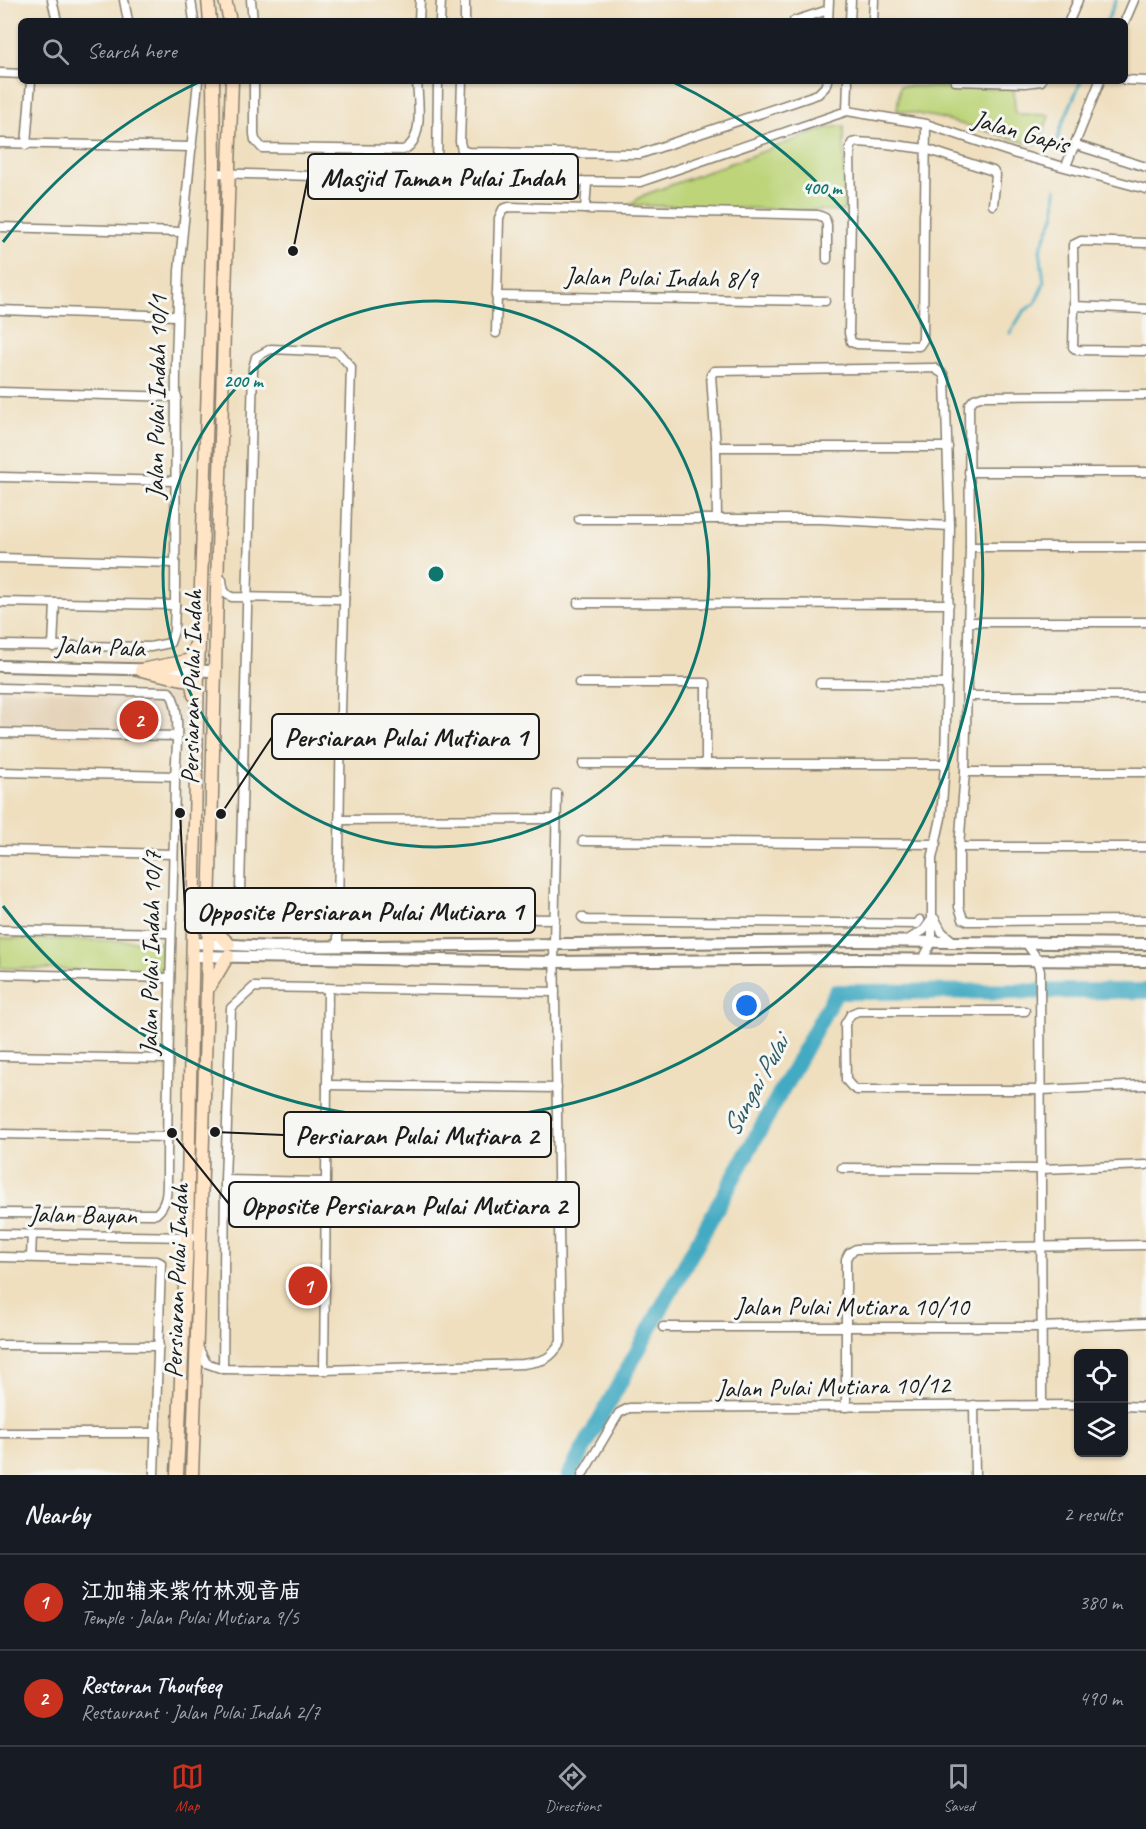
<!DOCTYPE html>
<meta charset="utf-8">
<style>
body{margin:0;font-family:Caveat,"LXGW WenKai TC",sans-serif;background:#20242c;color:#f1f3f6}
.controls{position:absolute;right:18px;bottom:18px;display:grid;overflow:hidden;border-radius:9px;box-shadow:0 2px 4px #0004}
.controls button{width:54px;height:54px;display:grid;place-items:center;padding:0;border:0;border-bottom:2px solid #363941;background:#171b24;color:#f1f3f6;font:30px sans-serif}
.you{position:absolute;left:747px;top:1006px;width:21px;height:21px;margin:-15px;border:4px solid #fff;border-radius:50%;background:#1a73e8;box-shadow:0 0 0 9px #1a73e833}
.badge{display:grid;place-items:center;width:39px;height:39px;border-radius:50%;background:#c8321e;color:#fff;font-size:20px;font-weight:700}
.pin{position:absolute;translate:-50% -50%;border:3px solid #fff;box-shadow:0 2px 6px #0006}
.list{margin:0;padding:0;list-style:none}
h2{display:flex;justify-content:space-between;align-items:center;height:78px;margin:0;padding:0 24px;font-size:26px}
h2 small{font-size:20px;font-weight:400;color:#9ea1a6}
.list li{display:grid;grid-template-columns:39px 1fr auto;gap:18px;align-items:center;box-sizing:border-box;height:96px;padding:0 24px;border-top:2px solid #363941}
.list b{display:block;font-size:22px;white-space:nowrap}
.list p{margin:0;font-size:20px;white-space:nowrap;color:#9ea1a6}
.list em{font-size:20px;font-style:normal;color:#9ea1a6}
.icon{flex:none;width:33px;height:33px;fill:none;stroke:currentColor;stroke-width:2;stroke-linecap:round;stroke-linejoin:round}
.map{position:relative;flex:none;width:1146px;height:1475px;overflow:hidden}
.search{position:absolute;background:#171b24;box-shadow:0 2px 4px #0004;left:18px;right:18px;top:18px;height:66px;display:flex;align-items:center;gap:15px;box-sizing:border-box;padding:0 21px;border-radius:9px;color:#9ea1a6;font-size:22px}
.sheet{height:270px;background:#171b24}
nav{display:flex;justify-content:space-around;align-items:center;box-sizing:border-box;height:84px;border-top:2px solid #363941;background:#171b24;font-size:16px;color:#9ea1a6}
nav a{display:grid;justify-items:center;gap:3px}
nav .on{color:#c8321e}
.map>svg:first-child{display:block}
.built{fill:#e3d0b4}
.green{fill:#bdd479;stroke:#6c784a;stroke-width:1.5}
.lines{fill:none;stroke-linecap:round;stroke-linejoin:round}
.stream{stroke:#42aac2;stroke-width:3}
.river{stroke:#42aac2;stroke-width:16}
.minor-casing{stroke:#867e6e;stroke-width:11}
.tertiary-casing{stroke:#867e6e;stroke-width:14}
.secondary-casing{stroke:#867e6e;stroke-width:15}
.minor{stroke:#fff;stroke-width:8}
.tertiary{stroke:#fff;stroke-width:10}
.secondary{stroke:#ffe4c6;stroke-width:12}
.ring{fill:none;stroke:#0f766e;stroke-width:3}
.labels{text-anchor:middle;stroke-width:6;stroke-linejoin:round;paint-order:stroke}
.street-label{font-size:26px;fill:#1c1c1c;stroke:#f6f6f2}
.water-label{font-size:27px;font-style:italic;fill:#2d5c67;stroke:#f6f6f2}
.centre{fill:#0f766e;stroke:#f6f6f2;stroke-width:3}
.ring-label{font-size:18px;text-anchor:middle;font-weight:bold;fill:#0f766e;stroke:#f6f6f2;stroke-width:6;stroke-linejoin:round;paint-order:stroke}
.leader{fill:none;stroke:#1c1c1c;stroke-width:2}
.callout-dot{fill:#1c1c1c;stroke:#f6f6f2;stroke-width:2}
.callout{fill:#f6f6f2;stroke:#1c1c1c;stroke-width:2}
.callout-label{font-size:27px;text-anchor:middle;font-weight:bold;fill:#1c1c1c}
</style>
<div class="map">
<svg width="1146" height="1475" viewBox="0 0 1146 1475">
<rect width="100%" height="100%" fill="#f6f6f2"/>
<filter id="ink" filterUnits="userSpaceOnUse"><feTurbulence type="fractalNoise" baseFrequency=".0167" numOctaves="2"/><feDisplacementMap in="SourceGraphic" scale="12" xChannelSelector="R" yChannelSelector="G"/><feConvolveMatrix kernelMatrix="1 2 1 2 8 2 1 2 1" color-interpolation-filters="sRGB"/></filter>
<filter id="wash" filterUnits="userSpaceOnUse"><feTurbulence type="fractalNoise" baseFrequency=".008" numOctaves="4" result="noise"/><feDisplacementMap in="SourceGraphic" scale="24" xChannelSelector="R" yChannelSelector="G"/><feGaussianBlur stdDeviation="1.35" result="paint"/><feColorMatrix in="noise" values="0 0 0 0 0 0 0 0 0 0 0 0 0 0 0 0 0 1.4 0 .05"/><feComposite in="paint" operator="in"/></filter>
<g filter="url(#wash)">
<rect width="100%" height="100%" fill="#efdfbf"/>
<path class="built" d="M 0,690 L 186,695 L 185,741 L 0,736 Z"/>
<g class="green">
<path d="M 900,86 L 1014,89 L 1015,114 L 1049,115 L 1040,144 L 1031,144 L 940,118 L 897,110 Z"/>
<path d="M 844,126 L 844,211 L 629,205 L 644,195 L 827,128 Z"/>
<path d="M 0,938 L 160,942 L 164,947 L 165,965 L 156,972 L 0,968 Z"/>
</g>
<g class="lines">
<g class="stream">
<path d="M 1107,21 L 1116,0"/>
<path d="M 1057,143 L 1061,127 L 1081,81"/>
<path d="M 1010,333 L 1023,312 L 1035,303 L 1044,283 L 1040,249 L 1055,214 L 1056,189"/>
</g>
<path class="river" d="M 569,1475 L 836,992 L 1146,991"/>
</g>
</g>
<g filter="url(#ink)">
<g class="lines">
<g class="minor-casing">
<g id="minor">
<path d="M 52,0 L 57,21"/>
<path d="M 124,0 L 128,21"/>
<path d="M 191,0 L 194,21"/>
<path d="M 251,0 L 253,21"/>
<path d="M 419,21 L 420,0"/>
<path d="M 440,21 L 441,0"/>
<path d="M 465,21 L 465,0"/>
<path d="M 794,21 L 828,10"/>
<path d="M 828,21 L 829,0"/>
<path d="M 850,21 L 851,0"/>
<path d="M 873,21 L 874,0"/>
<path d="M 1069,21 L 1078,0"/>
<path d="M 1125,21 L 1134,0"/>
<path d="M 0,73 L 21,74"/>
<path d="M 1125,80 L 1146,81"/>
<path d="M 254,81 L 254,134 L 255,140 L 262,148 L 403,150 C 425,141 418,101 417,81"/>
<path d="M 462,81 L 460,142 L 462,150 L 468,152 L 640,154 L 818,94 L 825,87 L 827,81"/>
<path d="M 955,81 L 1025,83 L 1041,81"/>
<path d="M 847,111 L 848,81"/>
<path d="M 926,124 L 925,206 L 924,214 L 923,340 L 919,346 L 857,344 L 851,342 L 849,333 L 851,213 L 850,148 L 852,143 L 857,142 L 887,144 L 926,149 L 993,171 L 996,175 L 993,205"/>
<path d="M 0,143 L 192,147"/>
<path d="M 26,145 L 31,81"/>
<path d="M 1076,145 L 1146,167"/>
<path d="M 1066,166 L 1100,81"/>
<path d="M 214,173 L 412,179 L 640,182 L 847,111 L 926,124 L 1016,154 L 1146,189"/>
<path d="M 437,179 L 438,81"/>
<path d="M 585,209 L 587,182"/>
<path d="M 0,227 L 182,232"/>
<path d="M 1146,243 L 1081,241 L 1073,245 L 1074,306 L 1146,309"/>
<path d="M 496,296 L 825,301"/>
<path d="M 1074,306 L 1073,347 L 1077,350 L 1146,351"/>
<path d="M 0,310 L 177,316"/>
<path d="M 496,333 L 499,218 L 503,209 L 509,207 L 818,215 L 825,218 L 827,225 L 827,259"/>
<path d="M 0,392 L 177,397"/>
<path d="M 1146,395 L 983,396 L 974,399 L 969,405 L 970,547 L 965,772 L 959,847 L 959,907 L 963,919 L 968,921 L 1146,920"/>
<path d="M 716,447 L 948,447"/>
<path d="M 969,472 L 1146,472"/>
<path d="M 0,477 L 175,481"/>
<path d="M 579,519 L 820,519 L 950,526"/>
<path d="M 717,519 L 716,447 L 711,375 L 714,371 L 934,368 L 943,374 L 945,379 L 950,526 L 945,764 L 941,818 L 932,859 L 932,942 L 923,959"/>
<path d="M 970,547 L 1146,547"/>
<path d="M 0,558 L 175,563"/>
<path d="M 222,580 C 223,588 223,594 232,597 L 344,599"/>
<path d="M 0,602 L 175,605"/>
<path d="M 578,603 L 949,604"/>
<path d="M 969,622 L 1146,622"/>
<path d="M 0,645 L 150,647 L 170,643 L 174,631 L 175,605 L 176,360 L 179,271 L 198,81"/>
<path d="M 53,647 L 55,604"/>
<path d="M 579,683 L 706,683 L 706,764"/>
<path d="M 820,683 L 947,684"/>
<path d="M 0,688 L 169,692 C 183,706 175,761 175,781 C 173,913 167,1044 167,1175 C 167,1190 168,1204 156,1214 L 0,1213"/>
<path d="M 967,696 L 1146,696"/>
<path d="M 0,733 L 177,736"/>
<path d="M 583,764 L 945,764"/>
<path d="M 0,772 L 175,776"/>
<path d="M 965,772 L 1146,772"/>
<path d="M 339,820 L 556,819"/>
<path d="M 583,841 L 936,844"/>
<path d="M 959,847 L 1146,847"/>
<path d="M 0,850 L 173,854"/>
<path d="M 582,917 L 586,920 L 917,924 L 920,920"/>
<path d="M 935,919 L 942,932 L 954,942"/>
<path d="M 0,930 L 171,933"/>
<path d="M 906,941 L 924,930 L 932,919"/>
<path d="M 1026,943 L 1034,954 L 1040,971 L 1042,1405"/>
<path d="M 338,947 L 338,917 L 341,711 L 351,367 L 338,352 L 271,349 L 256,357 L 253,368 L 240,891 C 242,901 249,913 260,916 L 555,919"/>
<path d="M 0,974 L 170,978"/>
<path d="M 1025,1011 L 858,1011 L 851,1014 L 845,1024 L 846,1080 L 852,1087 L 857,1090 L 1041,1090 L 1146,1085"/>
<path d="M 0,1056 L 168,1059"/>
<path d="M 327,1085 L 557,1088"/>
<path d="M 0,1134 L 167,1137"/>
<path d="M 842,1168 L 1041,1169 L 1146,1165"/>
<path d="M 225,1180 L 325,1182"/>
<path d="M 0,1234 L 192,1237"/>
<path d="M 0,1257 L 157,1261 L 161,1263 L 154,1475"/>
<path d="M 31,1257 L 32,1234"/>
<path d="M 663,1327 L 1041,1327 L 1146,1323"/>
<path d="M 0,1345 L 159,1346"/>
<path d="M 199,1349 L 206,1363 L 223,1369 L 324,1370 L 523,1364 C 544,1361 550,1360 561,1342 L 554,944 L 557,794"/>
<path d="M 223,1369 L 225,1180 L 231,1008 L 254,987 L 555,992"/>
<path d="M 324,1370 L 328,988"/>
<path d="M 974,1405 L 975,1475"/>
<path d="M 1124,1406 L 1146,1407"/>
<path d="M 846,1407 L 846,1259 L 849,1253 L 856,1249 L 1146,1245"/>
<path d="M 0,1433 L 155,1433"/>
<path d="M 582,1475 L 619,1413 L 629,1408 L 1078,1405"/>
</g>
</g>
<g class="tertiary-casing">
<g id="tertiary">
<path d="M 0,666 L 214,671"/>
<path d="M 193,943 L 273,947 L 856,941 L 1146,944"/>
<path d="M 193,956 L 555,962 L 856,959 L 1146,961"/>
</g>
</g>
<g class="secondary-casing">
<g id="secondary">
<path d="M 208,0 L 210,21"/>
<path d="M 225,0 L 230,21"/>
<path d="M 141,670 L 187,661 L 192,657 L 195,646"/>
<path d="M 145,671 L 187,680 L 192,684 L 194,695"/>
<path d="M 209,925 L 229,944"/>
<path d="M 210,986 L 228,956"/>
<path d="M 177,1475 L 187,1238 L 198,671 L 210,325 L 214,165 L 213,81"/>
<path d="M 192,1475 C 210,1010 215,546 232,81"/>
</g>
</g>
<use href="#minor" class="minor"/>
<use href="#tertiary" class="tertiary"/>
<use href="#secondary" class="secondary"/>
</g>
</g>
<g class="ring">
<circle cx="436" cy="574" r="273"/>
<path d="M3 242A546 546 0 0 1 201 81M671 81A546 546 0 1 1 3 906"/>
</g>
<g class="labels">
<g class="street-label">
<text transform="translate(1021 131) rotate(16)" y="9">Jalan Gapis</text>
<text transform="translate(661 277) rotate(1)" y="9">Jalan Pulai Indah 8/9</text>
<text transform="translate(156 397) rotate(-89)" y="9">Jalan Pulai Indah 10/1</text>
<text transform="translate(100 646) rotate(2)" y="9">Jalan Pala</text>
<text transform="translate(191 687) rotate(-89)" y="9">Persiaran Pulai Indah</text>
<text transform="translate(150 953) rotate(-89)" y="9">Jalan Pulai Indah 10/7</text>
<text transform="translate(83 1214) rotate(1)" y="9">Jalan Bayan</text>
<text transform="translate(176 1281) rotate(-88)" y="9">Persiaran Pulai Indah</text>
<text x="852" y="1315">Jalan Pulai Mutiara 10/10</text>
<text transform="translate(833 1386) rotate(-1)" y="9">Jalan Pulai Mutiara 10/12</text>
</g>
<g class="water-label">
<text transform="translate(755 1086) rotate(-61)" y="9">Sungai Pulai</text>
</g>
</g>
<circle cx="436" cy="574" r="9" class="centre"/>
<g class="ring-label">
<text x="822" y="194">400 m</text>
<text x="243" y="387">200 m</text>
</g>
<path class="leader" d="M293 251L308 177M221 814L272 737M180 813L185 911M215 1132L284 1135M172 1133L229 1204"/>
<g class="callout-dot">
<circle cx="293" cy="251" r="6"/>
<circle cx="221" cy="814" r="6"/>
<circle cx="180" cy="813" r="6"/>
<circle cx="215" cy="1132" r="6"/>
<circle cx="172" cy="1133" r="6"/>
</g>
<g class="callout">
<rect x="308" y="154" width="270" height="45" rx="6"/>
<rect x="272" y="714" width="267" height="45" rx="6"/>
<rect x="185" y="888" width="350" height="45" rx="6"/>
<rect x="284" y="1112" width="267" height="45" rx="6"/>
<rect x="229" y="1182" width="350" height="45" rx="6"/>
</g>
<g class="callout-label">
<text x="443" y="186">Masjid Taman Pulai Indah</text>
<text x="406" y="746">Persiaran Pulai Mutiara 1</text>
<text x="360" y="920">Opposite Persiaran Pulai Mutiara 1</text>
<text x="417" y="1144">Persiaran Pulai Mutiara 2</text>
<text x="404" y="1214">Opposite Persiaran Pulai Mutiara 2</text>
</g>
</svg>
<div class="controls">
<button><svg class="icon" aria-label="locate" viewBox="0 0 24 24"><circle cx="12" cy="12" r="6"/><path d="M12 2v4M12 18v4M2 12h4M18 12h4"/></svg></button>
<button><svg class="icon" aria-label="layers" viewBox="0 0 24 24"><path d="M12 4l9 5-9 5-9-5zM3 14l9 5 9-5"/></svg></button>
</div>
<div class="you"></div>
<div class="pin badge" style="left:308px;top:1286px">1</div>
<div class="pin badge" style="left:139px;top:720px">2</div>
<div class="search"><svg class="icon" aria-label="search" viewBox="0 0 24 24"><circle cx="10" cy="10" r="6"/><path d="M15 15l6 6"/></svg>Search here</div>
</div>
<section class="sheet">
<h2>Nearby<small>2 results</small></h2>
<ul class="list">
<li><span class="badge">1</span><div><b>江加辅来紫竹林观音庙</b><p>Temple · Jalan Pulai Mutiara 9/5</p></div><em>380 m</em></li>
<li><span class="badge">2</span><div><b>Restoran Thoufeeq</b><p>Restaurant · Jalan Pulai Indah 2/7</p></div><em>490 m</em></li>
</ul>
</section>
<nav>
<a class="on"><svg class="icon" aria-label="map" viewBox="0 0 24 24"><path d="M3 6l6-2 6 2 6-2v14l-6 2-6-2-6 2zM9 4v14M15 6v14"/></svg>Map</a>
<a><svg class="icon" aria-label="directions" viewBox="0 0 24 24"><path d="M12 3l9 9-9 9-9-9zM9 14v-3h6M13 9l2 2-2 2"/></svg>Directions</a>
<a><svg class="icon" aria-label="saved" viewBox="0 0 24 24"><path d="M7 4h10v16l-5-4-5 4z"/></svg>Saved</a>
</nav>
